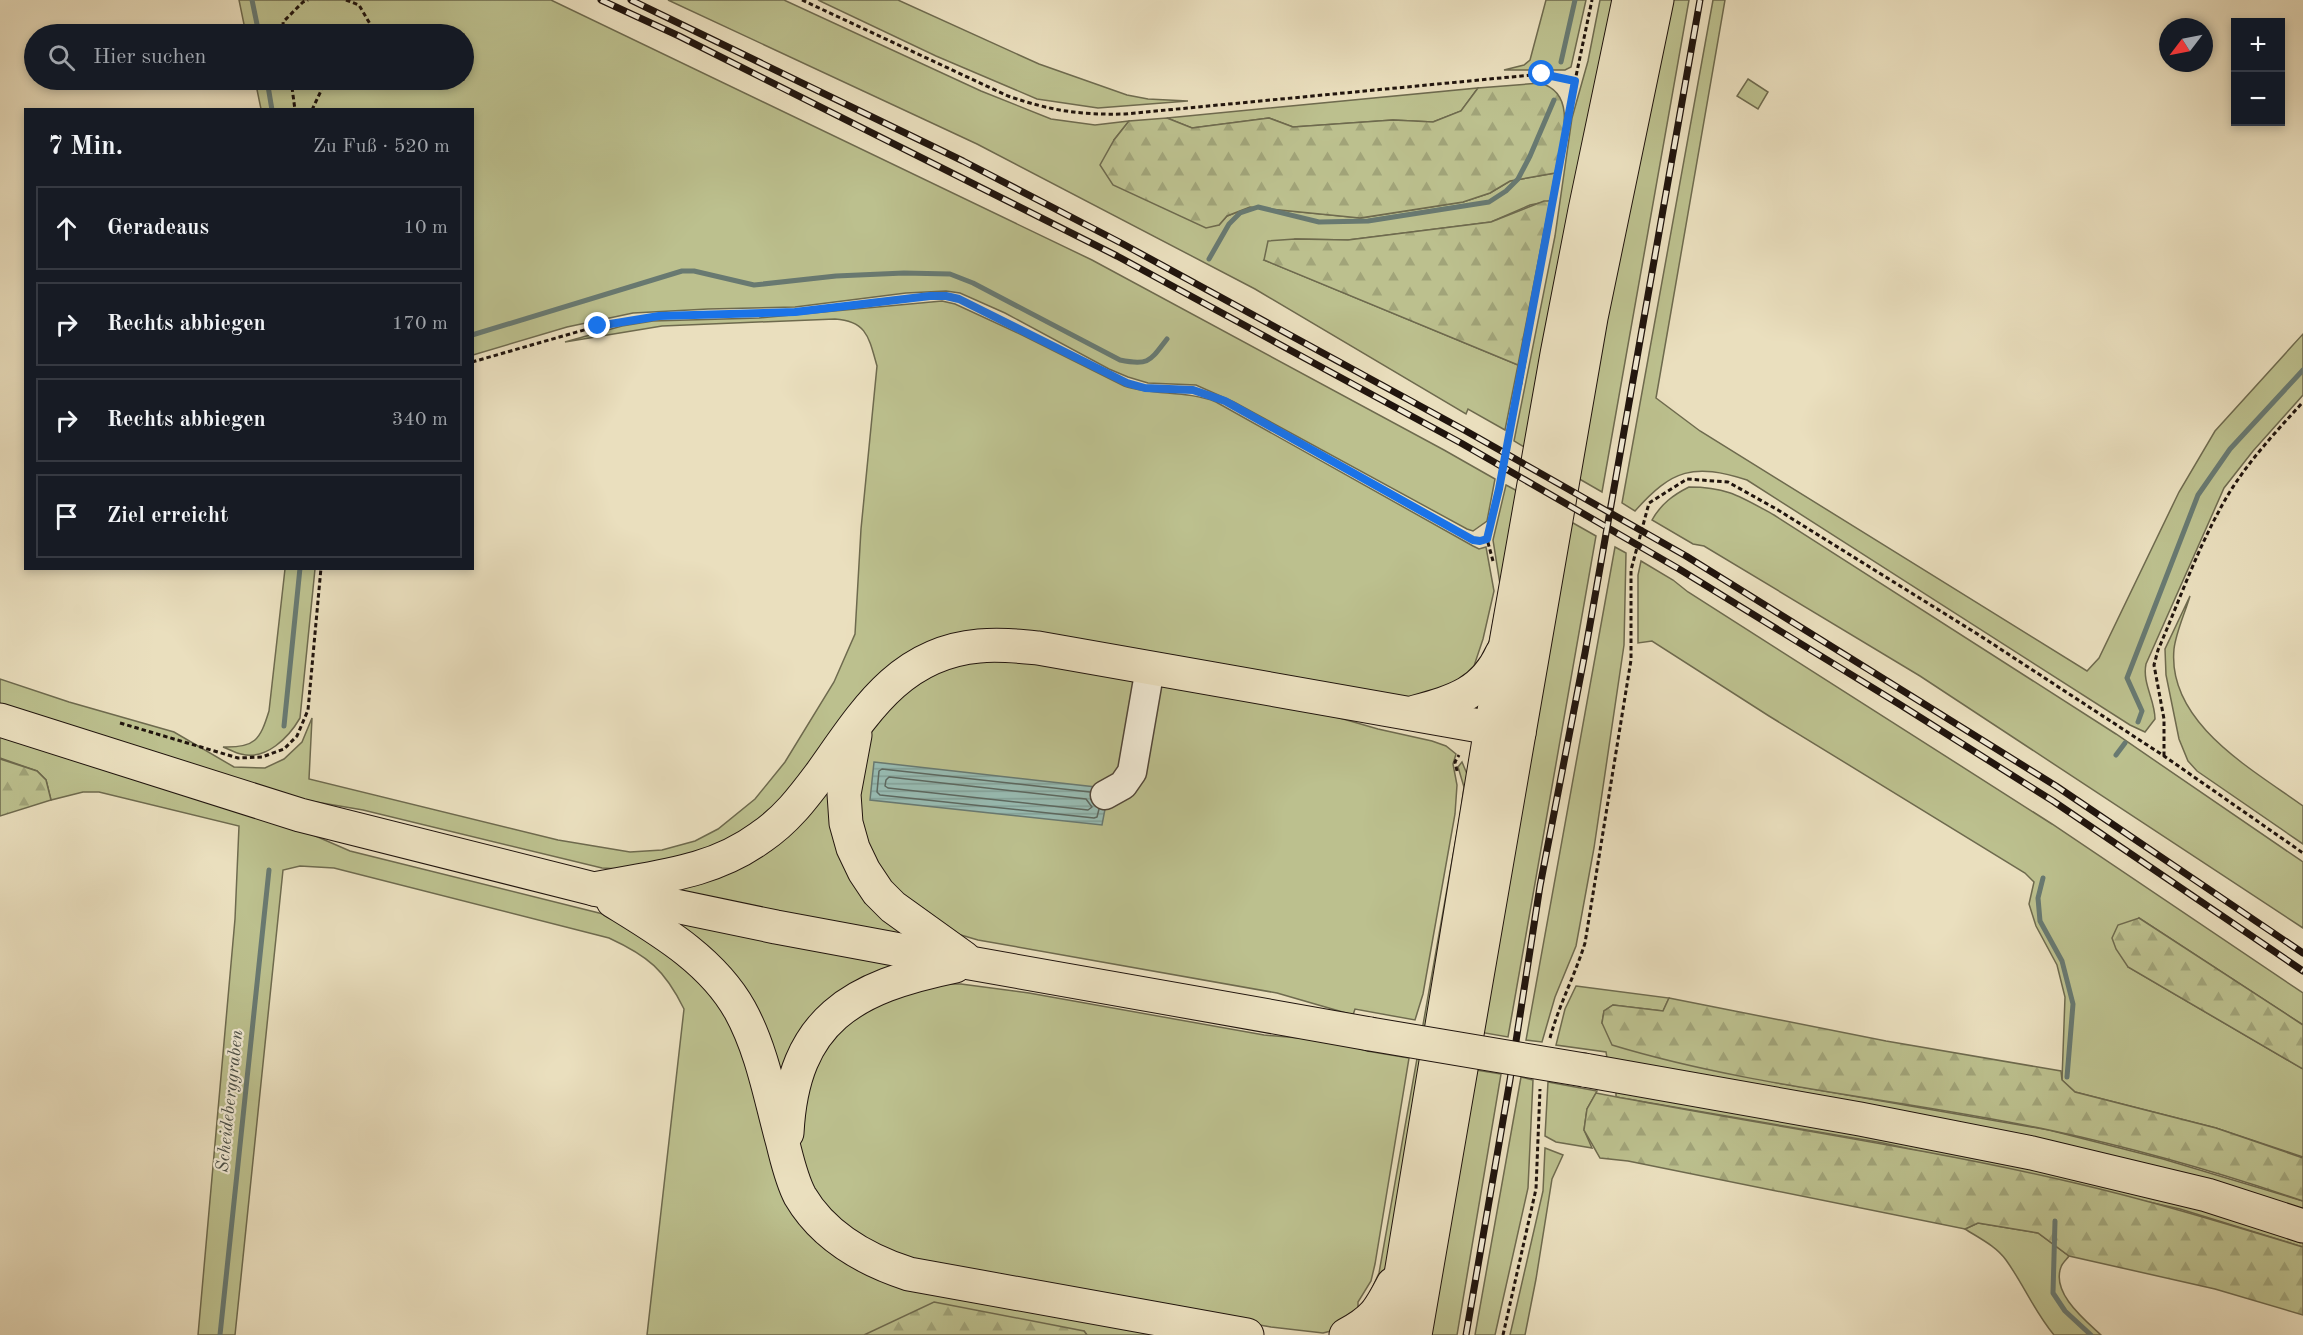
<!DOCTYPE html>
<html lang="de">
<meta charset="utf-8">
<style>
body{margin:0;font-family:"Old Standard TT",serif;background:#242831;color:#f1f3f6}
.controls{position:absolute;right:18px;top:18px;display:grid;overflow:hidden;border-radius:0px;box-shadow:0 3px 9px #0003}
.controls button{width:54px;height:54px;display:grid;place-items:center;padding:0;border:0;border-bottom:2px solid #363941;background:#171b24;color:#f1f3f6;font:30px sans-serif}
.compass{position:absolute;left:2159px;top:18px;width:54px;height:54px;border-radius:50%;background:#171b24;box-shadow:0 3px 9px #0003;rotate:238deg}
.stop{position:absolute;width:18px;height:18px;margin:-14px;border:4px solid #1a73e8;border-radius:50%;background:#fff}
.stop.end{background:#1a73e8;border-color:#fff;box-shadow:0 2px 6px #0008}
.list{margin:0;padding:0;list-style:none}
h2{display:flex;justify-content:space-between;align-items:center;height:78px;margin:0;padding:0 24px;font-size:26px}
h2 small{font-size:20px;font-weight:400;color:#9ea1a6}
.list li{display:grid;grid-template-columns:39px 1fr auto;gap:18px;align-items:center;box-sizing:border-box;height:84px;margin:0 12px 12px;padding:0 12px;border:2px solid #363941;border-radius:0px}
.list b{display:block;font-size:22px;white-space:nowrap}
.list em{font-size:20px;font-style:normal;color:#9ea1a6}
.icon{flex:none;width:33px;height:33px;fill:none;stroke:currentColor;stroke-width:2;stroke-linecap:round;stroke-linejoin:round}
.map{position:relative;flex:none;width:2303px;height:1335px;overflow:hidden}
.search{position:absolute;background:#171b24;box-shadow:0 3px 9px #0003;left:24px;top:24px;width:450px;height:66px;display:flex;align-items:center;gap:15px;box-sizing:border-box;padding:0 21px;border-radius:33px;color:#9ea1a6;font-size:22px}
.panel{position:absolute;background:#171b24;box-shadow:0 3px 9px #0003;left:24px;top:108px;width:450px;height:462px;border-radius:0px}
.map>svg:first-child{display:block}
.grass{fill:#bcc08e;stroke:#6e6a4e;stroke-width:1.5}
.forest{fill:url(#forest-firs);stroke:#6e6a4e;stroke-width:1.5}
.water{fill:url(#water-rules);stroke:#687971;stroke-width:1.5}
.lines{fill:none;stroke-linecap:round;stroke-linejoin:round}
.shore{stroke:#5c6860;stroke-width:1.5}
.stream{stroke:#687971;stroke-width:5}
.minor-casing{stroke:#524739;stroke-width:31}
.major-casing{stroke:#20140d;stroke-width:35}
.highway-casing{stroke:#20140d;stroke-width:35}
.path{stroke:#20140d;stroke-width:3;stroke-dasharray:4.5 3;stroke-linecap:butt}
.minor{stroke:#f1ead5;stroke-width:28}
.major{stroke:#eadfbe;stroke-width:33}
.highway{stroke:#eadfbe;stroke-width:33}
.rail-casing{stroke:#20140d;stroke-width:7}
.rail{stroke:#f1ead5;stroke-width:4.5;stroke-dasharray:14;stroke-linecap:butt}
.highway-bridge-casing{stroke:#20140d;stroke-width:35;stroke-linecap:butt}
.highway-bridge{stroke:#eadfbe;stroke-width:33}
.route{stroke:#1a73e8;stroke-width:8}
.labels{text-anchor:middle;stroke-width:4.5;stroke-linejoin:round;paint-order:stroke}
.water-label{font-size:18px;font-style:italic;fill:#4a4f47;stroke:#f1ead5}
</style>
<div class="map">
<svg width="2303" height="1335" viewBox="0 0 2303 1335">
<defs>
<pattern id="forest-firs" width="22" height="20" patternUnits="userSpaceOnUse" patternTransform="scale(1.5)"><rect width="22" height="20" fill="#bcc08e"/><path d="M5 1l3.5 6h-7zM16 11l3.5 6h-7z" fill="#a1a479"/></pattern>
<pattern id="water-rules" width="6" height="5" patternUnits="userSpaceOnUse" patternTransform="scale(1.5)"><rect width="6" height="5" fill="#98bcb3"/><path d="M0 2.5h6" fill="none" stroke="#83a199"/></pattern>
</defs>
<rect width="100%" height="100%" fill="#eadfbe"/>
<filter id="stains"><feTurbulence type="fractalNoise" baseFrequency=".00333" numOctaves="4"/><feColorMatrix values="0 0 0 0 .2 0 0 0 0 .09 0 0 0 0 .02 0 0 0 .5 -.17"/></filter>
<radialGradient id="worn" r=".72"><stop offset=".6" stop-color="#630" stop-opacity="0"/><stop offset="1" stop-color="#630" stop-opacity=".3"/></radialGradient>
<g class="grass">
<path d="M 239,0 L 551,0 L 1092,260 L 1444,450 L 1495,479 L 1487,521 L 1473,531 L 1467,529 L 1234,402 L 1196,385 L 1148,383 L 1128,377 L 1109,369 L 1005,313 L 960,293 L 946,291 L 906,293 L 795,307 L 708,309 L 633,313 L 567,327 L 473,355 L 472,110 L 261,109 L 255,80 L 464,80 L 464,34 L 246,34 Z"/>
<path d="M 668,0 L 784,0 L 981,91 L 1051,119 L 1095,125 L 1129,121 L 1114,140 L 1219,225 L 1227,216 L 1250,207 L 1361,218 L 1463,202 L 1490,193 L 1510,181 L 1555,173 L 1550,201 L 1530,205 L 1491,222 L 1348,240 L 1295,239 L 1264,260 L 1518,365 L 1505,430 L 1468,409 L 1466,414 L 1255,289 L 977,144 Z"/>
<path d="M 818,0 L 898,0 L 1039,64 L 1127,95 L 1148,99 L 1188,101 L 1098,108 L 1037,99 L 936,56 Z"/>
<path d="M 1546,0 L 1586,0 L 1571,67 L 1565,70 L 1504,70 L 1524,65 L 1530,60 Z"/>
<path d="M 1600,0 L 1616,0 L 1529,450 L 1514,441 L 1555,236 L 1572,118 L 1588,61 Z"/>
<path d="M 1670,0 L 1689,0 L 1602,492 L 1576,477 Z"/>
<path d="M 1713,0 L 1725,0 L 1656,398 L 1700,431 L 2087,671 L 2099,658 L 2179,492 L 2215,431 L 2303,334 L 2303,395 L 2253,451 L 2224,488 L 2146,664 C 2142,683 2155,700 2155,719 L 2145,732 L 2130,725 L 1747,480 C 1694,463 1672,469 1635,511 L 1622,503 Z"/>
<path d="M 1748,79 L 1768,92 L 1758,109 L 1737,96 Z"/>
<path d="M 1478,88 L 1461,111 L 1433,122 L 1393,120 L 1293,127 L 1269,118 L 1192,128 L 1167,118 Z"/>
<path d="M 942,301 L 955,304 L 1022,335 L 1124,386 C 1154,396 1186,390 1216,402 L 1473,546 L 1479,549 L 1486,547 L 1494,591 L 1483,639 L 1471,675 L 1436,697 L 1397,697 L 976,634 L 821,760 L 735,846 L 620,869 L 602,868 L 363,810 L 281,796 L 0,708 L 0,679 L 69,702 L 174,732 L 234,767 L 265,768 L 284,759 L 302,742 L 312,718 L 309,779 L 558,840 L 630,852 L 662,850 L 695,841 L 718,829 L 755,799 L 785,762 L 834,682 L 855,634 L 861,529 L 877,366 C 869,338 867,321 835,319 L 662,326 L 565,342 L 622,326 L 653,321 L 759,318 Z"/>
<path d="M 1506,485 L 1521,493 L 1496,641 L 1482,664 L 1490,639 L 1500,584 L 1493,540 Z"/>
<path d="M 1689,487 C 1728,487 1741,497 1774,515 L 2116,734 L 2303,862 L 2303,928 L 1920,676 L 1704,546 L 1693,544 L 1652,520 C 1661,504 1673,495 1689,487 Z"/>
<path d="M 1566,519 L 1596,536 L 1508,1037 L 1479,1032 Z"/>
<path d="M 1615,547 L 1626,553 L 1624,645 L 1594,848 L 1576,946 L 1555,997 L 1542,1042 L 1526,1040 Z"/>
<path d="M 1641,561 L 1673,580 L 1688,592 L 2052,824 L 2303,993 L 2303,1025 L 2139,918 L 2128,967 L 2303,1069 L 2303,1157 L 2216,1128 L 2075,1092 L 2062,1080 L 2065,997 L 2057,965 L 2036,926 L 2029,904 L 2034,882 L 2025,873 L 1769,716 L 1652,641 L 1638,643 L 1638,575 Z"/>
<path d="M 285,569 L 315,569 L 300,718 C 289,737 266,761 241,754 C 235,753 229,749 223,747 C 255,748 260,740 269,711 Z"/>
<path d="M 2190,596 C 2185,613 2176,632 2174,649 C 2167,723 2252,769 2303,806 L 2303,844 L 2197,771 L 2188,761 L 2179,739 L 2166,675 L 2165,649 Z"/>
<path d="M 988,658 L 1134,676 L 1160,686 L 1169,683 L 1298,706 L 1378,729 L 1432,741 L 1446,746 L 1456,754 L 1453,764 L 1457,785 L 1455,814 L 1423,994 L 1415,1020 L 1355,1009 L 1353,1015 L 1277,993 L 978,940 L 954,933 L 894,896 L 855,824 L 867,737 L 890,703 L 943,668 Z"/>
<path d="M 0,732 L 297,828 L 350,851 L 603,914 L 654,935 L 733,1015 L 808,1229 L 1184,1335 L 1087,1335 L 1084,1331 L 1052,1335 L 647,1335 L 684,1009 C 665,970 648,956 609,938 L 334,868 L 300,866 L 283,870 L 235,1335 L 198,1335 L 235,919 L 239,826 L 99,792 L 83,792 L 51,800 L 46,780 L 37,771 L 0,758 Z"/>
<path d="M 1462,762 L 1470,781 L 1466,818 L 1384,1278 C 1380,1292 1376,1302 1365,1312 L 1364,1306 L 1379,1273 L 1460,816 L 1464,787 L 1458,767 Z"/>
<path d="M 830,776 L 837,811 L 935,943 L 646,886 L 662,886 Z"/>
<path d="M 653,914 L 927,966 L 907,969 L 784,1086 Z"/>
<path d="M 936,984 L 961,984 L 1029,993 L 1264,1035 L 1334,1041 L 1367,1051 L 1409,1058 L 1375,1264 L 1371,1281 L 1358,1302 L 1358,1316 L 1339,1329 L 1323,1333 L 1271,1327 L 956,1272 L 912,1262 L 845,1229 L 809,1184 L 797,1141 L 801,1085 L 846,1015 Z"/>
<path d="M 1576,986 L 1669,998 L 1663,1011 L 1613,1005 L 1604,1011 L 1602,1023 L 1773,1082 L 2049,1130 L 2163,1159 L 2303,1201 L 2303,1211 L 1607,1058 L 1606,1052 L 1556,1045 L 1565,1009 Z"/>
<path d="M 1470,1069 L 1501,1074 L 1457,1335 L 1425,1335 Z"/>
<path d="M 1521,1077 L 1533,1080 L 1528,1188 L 1495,1335 L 1475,1335 Z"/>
<path d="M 1548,1082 L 1597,1091 L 1587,1109 L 1584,1130 L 1592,1148 L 1556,1142 L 1545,1136 Z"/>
<path d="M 1616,1089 L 2072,1173 L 2303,1238 L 2303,1247 L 2180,1209 L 1883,1143 L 1616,1097 Z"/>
<path d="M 1545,1148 L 1563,1155 L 1552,1179 L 1536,1279 L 1525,1335 L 1510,1335 L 1543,1191 Z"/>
<path d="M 1978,1223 L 2038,1233 L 2069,1256 C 2067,1259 2062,1263 2061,1267 C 2051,1293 2085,1320 2101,1335 L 2054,1335 C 2034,1311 2024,1285 2006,1260 C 1996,1246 1979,1238 1965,1229 Z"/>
</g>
<g class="forest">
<path d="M 1540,83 C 1580,94 1560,144 1555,173 L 1510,181 L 1490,193 L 1463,202 L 1360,218 L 1250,207 L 1227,216 L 1219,225 L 1206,228 L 1113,185 L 1100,165 L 1114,140 L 1129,121 L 1167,118 L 1192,128 L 1269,118 L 1293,127 L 1393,120 L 1433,122 L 1461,111 L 1478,88 Z"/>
<path d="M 1544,201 L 1550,201 L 1518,365 L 1264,260 L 1268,241 L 1295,239 L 1348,240 L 1491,222 Z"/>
<path d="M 0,759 L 37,771 L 46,780 L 51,800 L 0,816 Z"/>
<path d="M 2139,918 L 2303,1025 L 2303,1069 L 2128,967 L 2116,949 L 2112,938 L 2118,925 Z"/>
<path d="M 1669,998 L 1886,1041 L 2061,1071 L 2062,1080 L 2075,1092 L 2216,1128 L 2303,1158 L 2303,1201 C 2221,1173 2134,1148 2049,1130 C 1904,1099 1754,1088 1612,1045 L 1602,1023 L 1604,1011 L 1613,1005 L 1663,1011 Z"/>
<path d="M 1596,1093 C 1756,1124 1917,1146 2075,1183 C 2152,1201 2227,1224 2303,1247 L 2303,1315 L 2215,1289 L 2069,1256 L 2038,1233 L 1978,1223 L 1965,1229 L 1628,1161 L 1600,1158 L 1584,1130 L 1587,1109 Z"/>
<path d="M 934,1302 L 1084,1331 L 1087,1335 L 864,1335 Z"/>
</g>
<path class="water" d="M 874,762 L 1096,787 L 1106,804 L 1102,825 L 870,800 Z"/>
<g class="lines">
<g class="shore">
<path d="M 889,777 L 1086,799 L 1092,807 L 1088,810 L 888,788 L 885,786 L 886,780 Z"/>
<path d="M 1090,792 L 882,769 L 879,771 L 877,792 L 880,795 L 1094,818 L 1097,817 L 1099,809"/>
</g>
<g class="stream">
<path d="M 252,0 L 259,34"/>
<path d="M 1561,62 L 1575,0"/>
<path d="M 267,80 L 272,110"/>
<path d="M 1209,259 L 1229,224 L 1240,213 L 1258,207 L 1319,222 L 1368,221 L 1489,202 L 1506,191 L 1518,179 L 1530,156 L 1554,100"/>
<path d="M 472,335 L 682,271 L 694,271 L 754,285 L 836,276 L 904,273 L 950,274 L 973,283 L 1120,360 C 1149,366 1150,361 1167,339"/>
<path d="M 2138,722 L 2142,711 L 2127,678 L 2198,495 L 2230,449 L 2303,370"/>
<path d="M 284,726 L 300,568"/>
<path d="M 2116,755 L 2125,743"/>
<path d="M 2043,878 L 2038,898 L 2040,921 L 2062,961 L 2073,1004 L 2067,1077"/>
<path d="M 2055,1221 L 2053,1293 L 2065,1311 L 2091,1335"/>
<path d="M 220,1335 L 269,870"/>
</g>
<g class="minor-casing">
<path id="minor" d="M 1105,795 L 1123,785 L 1132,772 L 1150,668"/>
</g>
<g class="major-casing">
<g id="major">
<path d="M 1346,1335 C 1374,1320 1379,1311 1393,1284"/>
<path d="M 1391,1335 L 1491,728 L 1519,733 L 1415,1335"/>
</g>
</g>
<g class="highway-casing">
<g id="highway">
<path d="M 1415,712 C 1455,701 1484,693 1502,653"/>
<path d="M 0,720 L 300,815 L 594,889 L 776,927 L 970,963 L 1370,1034"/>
<path d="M 1519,733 L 1591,318 L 1657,0"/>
<path d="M 855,735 L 844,794 L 846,823 L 853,848 L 864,871 L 878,892 L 893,907 L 964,958"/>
<path d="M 594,889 C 653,877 711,874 761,837 C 786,820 802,799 820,775 C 863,715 898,653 979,646 C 999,644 1018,646 1038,648 L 1491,728 L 1557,354 L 1585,210 L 1629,0"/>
<path d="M 613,901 C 660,930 712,960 740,1010 C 762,1050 770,1096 782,1140 C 787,1159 791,1179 800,1196 C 824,1237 866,1260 909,1274 L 1247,1335"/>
<path d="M 1584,1070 L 1860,1119 L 2032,1153 L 2207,1195 L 2303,1226"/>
<path d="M 787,1133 C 793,1019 853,987 955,966"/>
</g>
</g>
<g class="path">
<path d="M 346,0 L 359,5 L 373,29 L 369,34"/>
<path d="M 802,0 L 1008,96 C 1052,111 1079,115 1125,114 L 1542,74 L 1575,81"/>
<path d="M 284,34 L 283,22 L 303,2 L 308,0"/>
<path d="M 291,80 L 295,110"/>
<path d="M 312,110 L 326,80"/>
<path d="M 472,362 L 598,326 L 659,316 L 795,312 L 946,296 L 959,299 L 1127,383 L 1145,388 L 1193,389 L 1225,401 L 1473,540 L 1480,541 L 1487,539"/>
<path d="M 1493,561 L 1487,539 L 1499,489 L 1521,383 L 1575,81 L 1592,0"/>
<path d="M 120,723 L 238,758 L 262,757 L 284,749 L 297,736 L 308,710 L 321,568"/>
<path d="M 2164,756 L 2164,719 L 2154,665 L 2158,650 C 2178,604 2195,555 2219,511 C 2240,470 2272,436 2303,402"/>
<path d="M 1457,771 L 1455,762 L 1459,755"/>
<path d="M 1550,1038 C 1559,1005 1575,975 1585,943 L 1631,660 L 1631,570 L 1649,503 L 1687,479 L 1728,482 L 1778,510 L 1979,635 L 2164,756 L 2303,853"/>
<path d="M 1503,1335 L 1536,1189 L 1540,1089"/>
</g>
<use href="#minor" class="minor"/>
<use href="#major" class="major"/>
<use href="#highway" class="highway"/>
<g class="rail-casing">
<g id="rail">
<path d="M 601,0 L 679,36 L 1117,256 L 1461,443 L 1679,569 L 1899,704 L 2053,801 L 2303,971"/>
<path d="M 631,0 L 963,161 L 1123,244 L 1466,431 L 1686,556 L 2056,786 L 2303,953"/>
<path d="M 1466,1335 L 1510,1080 L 1540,886 L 1585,653 L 1700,0"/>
</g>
</g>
<use href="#rail" class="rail"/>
<g class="highway-bridge-casing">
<path id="highway-bridge" d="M 1370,1034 L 1584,1070"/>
</g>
<use href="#highway-bridge" class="highway-bridge"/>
</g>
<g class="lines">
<path class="route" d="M 598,326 L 659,316 L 795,312 L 930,296 L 946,296 L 959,299 L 1127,383 L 1145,388 L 1193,390 L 1225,401 L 1473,540 L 1480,541 L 1487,539 L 1499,489 L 1575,81 L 1542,74"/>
</g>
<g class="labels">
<g class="water-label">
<text transform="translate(229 1101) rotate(-84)" y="6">Scheideberggraben</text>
</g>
</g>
<rect width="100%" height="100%" filter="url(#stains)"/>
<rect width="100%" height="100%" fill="url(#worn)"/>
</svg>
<div class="controls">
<button>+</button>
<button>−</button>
</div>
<svg class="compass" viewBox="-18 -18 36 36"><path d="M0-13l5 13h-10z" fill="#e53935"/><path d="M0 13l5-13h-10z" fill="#9ea1a6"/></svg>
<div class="stop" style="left:1542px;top:74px"></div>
<div class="stop end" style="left:598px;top:326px"></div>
<div class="search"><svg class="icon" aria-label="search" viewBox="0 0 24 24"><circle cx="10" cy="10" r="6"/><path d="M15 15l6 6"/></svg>Hier suchen</div>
<section class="panel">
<h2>7 Min.<small>Zu Fuß · 520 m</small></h2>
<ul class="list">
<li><svg class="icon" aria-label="ahead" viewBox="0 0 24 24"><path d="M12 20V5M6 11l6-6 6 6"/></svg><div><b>Geradeaus</b></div><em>10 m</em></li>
<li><svg class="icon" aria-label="right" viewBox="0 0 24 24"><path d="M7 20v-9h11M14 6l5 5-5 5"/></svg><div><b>Rechts abbiegen</b></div><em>170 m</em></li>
<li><svg class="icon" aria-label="right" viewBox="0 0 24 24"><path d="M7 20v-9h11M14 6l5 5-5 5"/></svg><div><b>Rechts abbiegen</b></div><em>340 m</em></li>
<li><svg class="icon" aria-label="arrive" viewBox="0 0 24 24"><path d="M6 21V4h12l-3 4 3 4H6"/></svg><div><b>Ziel erreicht</b></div></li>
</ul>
</section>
</div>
